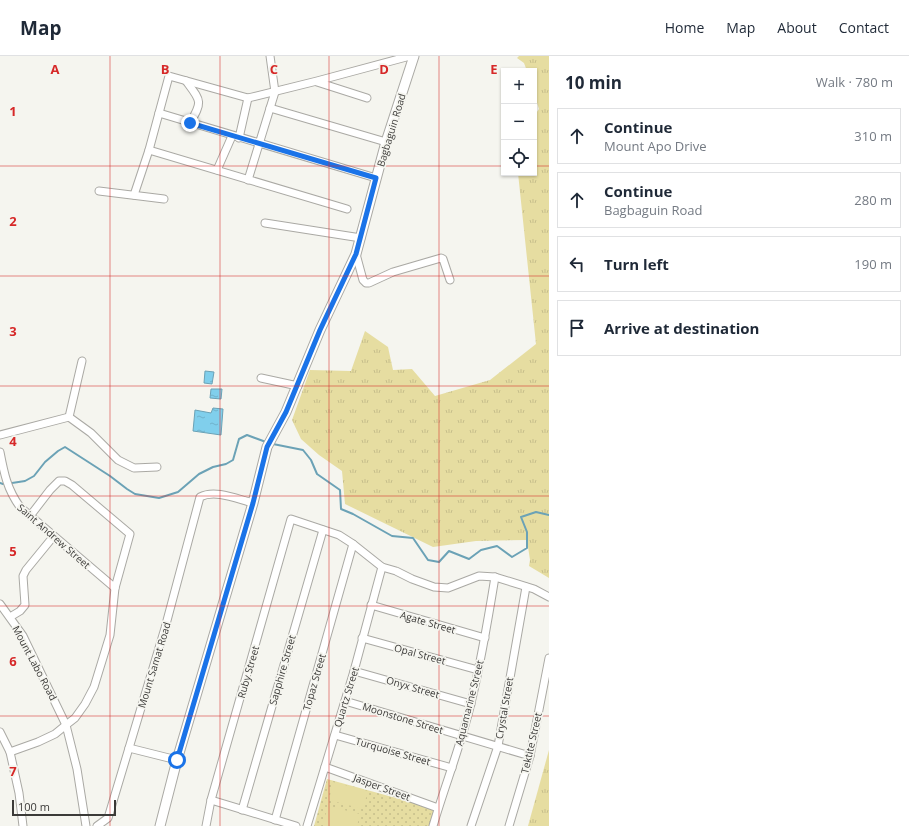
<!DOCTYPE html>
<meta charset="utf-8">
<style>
body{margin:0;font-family:"Open Sans",sans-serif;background:#f6f6f7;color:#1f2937}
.controls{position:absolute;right:12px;top:12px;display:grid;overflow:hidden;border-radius:0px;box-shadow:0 1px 3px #0004}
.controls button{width:36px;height:36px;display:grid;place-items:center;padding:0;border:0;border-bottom:1px solid #e0e1e3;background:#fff;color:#1f2937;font:20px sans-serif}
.scale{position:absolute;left:12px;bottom:10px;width:104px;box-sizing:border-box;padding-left:4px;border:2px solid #3b3a38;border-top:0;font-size:11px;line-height:14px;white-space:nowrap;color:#3b3a38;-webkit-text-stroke:3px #f5f5ef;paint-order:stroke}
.stop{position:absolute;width:12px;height:12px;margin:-9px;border:3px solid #1a73e8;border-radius:50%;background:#fff}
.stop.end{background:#1a73e8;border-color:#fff;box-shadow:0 1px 4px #0008}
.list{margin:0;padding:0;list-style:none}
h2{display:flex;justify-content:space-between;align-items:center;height:52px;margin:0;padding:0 16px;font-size:17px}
h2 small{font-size:13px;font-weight:400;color:#747a83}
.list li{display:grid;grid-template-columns:26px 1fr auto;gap:12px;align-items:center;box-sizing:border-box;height:56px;margin:0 8px 8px;padding:0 8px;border:1px solid #e0e1e3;border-radius:0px}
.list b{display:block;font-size:15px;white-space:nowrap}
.list p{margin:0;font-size:13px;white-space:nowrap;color:#747a83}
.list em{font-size:13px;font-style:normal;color:#747a83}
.icon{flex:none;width:22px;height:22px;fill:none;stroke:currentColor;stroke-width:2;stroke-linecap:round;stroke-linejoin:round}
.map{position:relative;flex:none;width:549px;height:770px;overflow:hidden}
header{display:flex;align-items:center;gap:24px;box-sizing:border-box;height:56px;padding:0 20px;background:#fff;border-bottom:1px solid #e0e1e3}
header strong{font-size:19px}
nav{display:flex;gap:22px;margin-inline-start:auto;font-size:14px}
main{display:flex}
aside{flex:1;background:#fff}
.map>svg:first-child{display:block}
.grass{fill:url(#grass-tufts)}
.park{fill:url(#park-dots)}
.pitch{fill:#e6dda1}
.water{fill:url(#water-ripples);stroke:#6ba2b6}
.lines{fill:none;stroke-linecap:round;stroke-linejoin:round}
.stream{stroke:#6ba2b6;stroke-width:2}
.minor-casing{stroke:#aaa9a4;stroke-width:9}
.tertiary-casing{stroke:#aaa9a4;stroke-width:11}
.minor{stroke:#fff;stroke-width:7}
.tertiary{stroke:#fff;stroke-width:9}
.route{stroke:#1a73e8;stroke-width:5}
.grid{fill:none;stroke:#d62828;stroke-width:1;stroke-opacity:0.55}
.labels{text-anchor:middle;stroke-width:3.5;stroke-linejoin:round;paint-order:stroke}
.street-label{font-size:10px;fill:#3b3a38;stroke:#f5f5ef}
.grid-label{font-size:13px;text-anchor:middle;font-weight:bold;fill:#d62828;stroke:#f5f5ef;stroke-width:3.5;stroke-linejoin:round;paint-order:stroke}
</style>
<header>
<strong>Map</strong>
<nav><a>Home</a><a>Map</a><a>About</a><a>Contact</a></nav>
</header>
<main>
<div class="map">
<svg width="549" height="770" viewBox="0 0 549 770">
<defs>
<pattern id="grass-tufts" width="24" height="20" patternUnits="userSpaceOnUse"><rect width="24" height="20" fill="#e6dda1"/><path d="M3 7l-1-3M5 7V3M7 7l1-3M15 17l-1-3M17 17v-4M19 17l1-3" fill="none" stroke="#c6be8b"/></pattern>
<pattern id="park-dots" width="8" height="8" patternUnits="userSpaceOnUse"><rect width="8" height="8" fill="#e6dda1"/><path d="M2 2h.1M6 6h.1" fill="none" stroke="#c6be8b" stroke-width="1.8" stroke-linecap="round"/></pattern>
<pattern id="water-ripples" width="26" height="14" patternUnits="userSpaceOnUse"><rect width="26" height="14" fill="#80cfec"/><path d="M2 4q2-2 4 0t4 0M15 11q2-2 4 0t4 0" fill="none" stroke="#70b2cb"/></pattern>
</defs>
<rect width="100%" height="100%" fill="#f5f5ef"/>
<g class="grass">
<path d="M 519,0 L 549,0 L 549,522 L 529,510 L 530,504 L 527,484 L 476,485 L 433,491 L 345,448 L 342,415 L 319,399 L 301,383 L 292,364 L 310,314 L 351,315 L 365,275 L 388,291 L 393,314 L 412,313 L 435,340 L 490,324 L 536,288 L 518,117 L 534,117 L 534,60 L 539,53 L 534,37 L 534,15 L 527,15 L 524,7 L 517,2 Z"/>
<path d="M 549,694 L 549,770 L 528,770 Z"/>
</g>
<path class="park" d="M 327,723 L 436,753 L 431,770 L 314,770 Z"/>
<g class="pitch">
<path d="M 333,726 L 368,735 L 363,753 L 329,744 Z"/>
<path d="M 328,750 L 360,758 L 357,770 L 330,770 L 323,768 Z"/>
</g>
<g class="water">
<path d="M 205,315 L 214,316 L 212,328 L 204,327 Z"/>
<path d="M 211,333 L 222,333 L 221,343 L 210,342 Z"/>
<path d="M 213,352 L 223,353 L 221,379 L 193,375 L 195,354 L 211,357 Z"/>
</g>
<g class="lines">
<g class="stream">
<path d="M 273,388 L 303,394 L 311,404 L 317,418 L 340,434 L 341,453 L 353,458 L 392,480 L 413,482 L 428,504 L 439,506 L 449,495 L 469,503 L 481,494 L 497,490 L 512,501 L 527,492 L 527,476 L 521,461 L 536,456 L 549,459"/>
<path d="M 0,427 L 3,428"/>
<path d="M 12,427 L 25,425 L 34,420 L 45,406 L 58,395 L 65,391 L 110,420 L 127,433 L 135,438 L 159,442 L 178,436 L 199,418 L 213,411 L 226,408 L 233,404 L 239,383 L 247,379 L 266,386"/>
</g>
<g class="minor-casing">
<g id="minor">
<path d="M 186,25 C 201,45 203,45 190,67"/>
<path d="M 317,26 L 367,42"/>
<path d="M 270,52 L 386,86"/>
<path d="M 159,57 L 376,122"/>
<path d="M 239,82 L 248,42"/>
<path d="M 149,94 L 347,153"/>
<path d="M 217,114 L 232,80"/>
<path d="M 248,124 L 275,36 L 270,0"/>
<path d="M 99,135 L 164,143"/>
<path d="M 134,139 L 149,94 L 169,20 L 248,42 L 317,25 L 410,0"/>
<path d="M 265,167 L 361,182"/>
<path d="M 356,198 L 363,224 L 366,227 L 369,227 L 393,216 L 441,202 L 443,203 L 450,224"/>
<path d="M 261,322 L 298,330"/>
<path d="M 69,361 L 91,377 L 118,404 L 134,412 L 157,411"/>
<path d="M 69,361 L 82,305"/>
<path d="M 0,379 L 69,361"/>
<path d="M 0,396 C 4,417 7,433 20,451 L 115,532"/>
<path d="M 0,548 L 23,580 L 66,669 L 77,713 L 86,770"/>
<path d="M 371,549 L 485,582"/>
<path d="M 10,561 L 20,555 L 25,549 L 23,520 L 26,514 L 53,481"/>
<path d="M 362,582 L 478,614"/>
<path d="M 354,615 L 471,648"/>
<path d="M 345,645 L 530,700"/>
<path d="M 0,676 L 10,696 L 19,737 L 23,770"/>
<path d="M 335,679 L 452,712"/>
<path d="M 129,692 L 177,704"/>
<path d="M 10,696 L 38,686 L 55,678 L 66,669 L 75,662 L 85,648 L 94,631 L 110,579 L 115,532 L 130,478 L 72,429 L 65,425 L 59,425 L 50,434 L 30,460"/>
<path d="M 325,711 L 438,752"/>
<path d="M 211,744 L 296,770"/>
<path d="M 242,754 L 323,474"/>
<path d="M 275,764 L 353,488"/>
<path d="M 97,770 L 108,762 L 165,572 L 200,441 C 215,433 237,443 253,447"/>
<path d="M 206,770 L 211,744 L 291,463 L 339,479 L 353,488 L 382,511 L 396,515 L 412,523 L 434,531 L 448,532 L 479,520 L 495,521 L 534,533 L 549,541"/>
<path d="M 307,770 L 354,615 L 382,511"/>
<path d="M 433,770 C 445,729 461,689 471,647 C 481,606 488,564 495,521"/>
<path d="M 471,770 L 498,690 L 526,531"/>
<path d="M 509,770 L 530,700 L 549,602"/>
</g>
</g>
<g class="tertiary-casing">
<path id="tertiary" d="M 160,770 L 177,704 L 253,447 L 267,391 L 286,356 L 320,274 L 356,198 L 386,86 L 414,0"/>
</g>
<use href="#minor" class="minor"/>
<use href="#tertiary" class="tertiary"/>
</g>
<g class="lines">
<path class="route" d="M 177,704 L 253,447 L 267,391 L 286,356 L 320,274 L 356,198 L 376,122 L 190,67"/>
</g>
<path class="grid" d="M 110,0 L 110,770M 220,0 L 220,770M 329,0 L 329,770M 439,0 L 439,770M 0,110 L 504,110M 534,110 L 549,110M 0,220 L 549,220M 0,330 L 549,330M 0,440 L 549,440M 0,550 L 549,550M 0,660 L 549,660"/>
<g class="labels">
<g class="street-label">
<text transform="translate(391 74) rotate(-73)" y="4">Bagbaguin Road</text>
<text transform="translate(54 480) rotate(41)" y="4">Saint Andrew Street</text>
<text transform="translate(428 566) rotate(16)" y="4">Agate Street</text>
<text transform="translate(420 598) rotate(15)" y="4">Opal Street</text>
<text transform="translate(35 607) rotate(62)" y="4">Mount Labo Road</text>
<text transform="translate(154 609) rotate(-73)" y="4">Mount Samat Road</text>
<text transform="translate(282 614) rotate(-74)" y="4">Sapphire Street</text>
<text transform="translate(248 616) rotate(-74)" y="4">Ruby Street</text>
<text transform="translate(314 626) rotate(-74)" y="4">Topaz Street</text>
<text transform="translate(413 631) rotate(16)" y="4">Onyx Street</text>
<text transform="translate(346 641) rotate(-73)" y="4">Quartz Street</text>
<text transform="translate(469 647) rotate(-76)" y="4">Aquamarine Street</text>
<text transform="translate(504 652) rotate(-80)" y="4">Crystal Street</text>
<text transform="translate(403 662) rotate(17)" y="4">Moonstone Street</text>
<text transform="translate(531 687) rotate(-77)" y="4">Tektite Street</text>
<text transform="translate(393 695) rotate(16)" y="4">Turquoise Street</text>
<text transform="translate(382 731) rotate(20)" y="4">Jasper Street</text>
</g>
</g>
<g class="grid-label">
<text x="55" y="18">A</text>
<text x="165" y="18">B</text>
<text x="274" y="18">C</text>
<text x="384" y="18">D</text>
<text x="494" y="18">E</text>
<text x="13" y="60">1</text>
<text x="13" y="170">2</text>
<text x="13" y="280">3</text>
<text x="13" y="390">4</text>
<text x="13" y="500">5</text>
<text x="13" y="610">6</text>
<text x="13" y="720">7</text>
</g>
</svg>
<div class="controls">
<button>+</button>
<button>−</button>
<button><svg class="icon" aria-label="locate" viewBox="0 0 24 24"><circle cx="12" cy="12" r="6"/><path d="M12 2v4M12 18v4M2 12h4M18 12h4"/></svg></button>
</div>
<div class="scale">100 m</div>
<div class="stop" style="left:177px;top:704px"></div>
<div class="stop end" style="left:190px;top:67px"></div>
</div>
<aside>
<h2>10 min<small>Walk · 780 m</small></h2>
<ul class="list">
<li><svg class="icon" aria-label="ahead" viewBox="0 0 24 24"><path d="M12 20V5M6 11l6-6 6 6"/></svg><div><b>Continue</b><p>Mount Apo Drive</p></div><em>310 m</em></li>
<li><svg class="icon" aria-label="ahead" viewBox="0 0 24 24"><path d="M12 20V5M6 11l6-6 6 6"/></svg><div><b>Continue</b><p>Bagbaguin Road</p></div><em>280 m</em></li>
<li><svg class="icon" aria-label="left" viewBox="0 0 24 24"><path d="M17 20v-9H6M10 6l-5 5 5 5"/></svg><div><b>Turn left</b></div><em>190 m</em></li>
<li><svg class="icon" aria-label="arrive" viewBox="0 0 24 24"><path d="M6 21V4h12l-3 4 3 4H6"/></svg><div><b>Arrive at destination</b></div></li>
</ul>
</aside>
</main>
